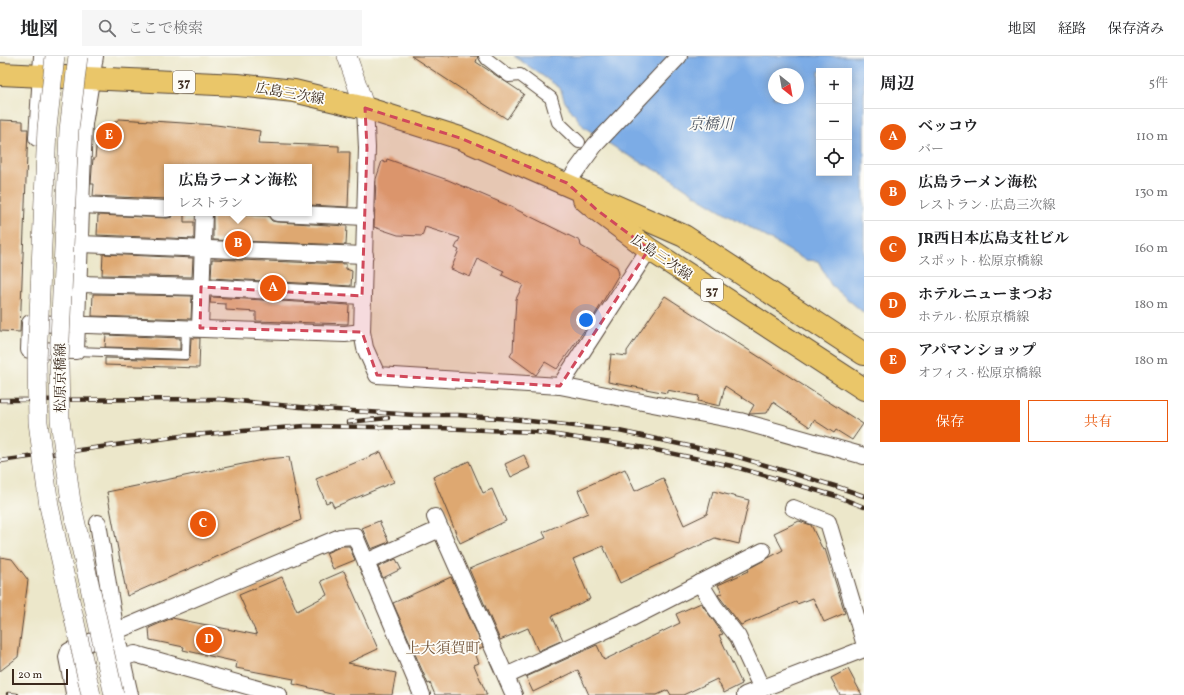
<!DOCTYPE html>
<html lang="ja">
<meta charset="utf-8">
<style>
body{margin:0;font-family:Vollkorn,"Noto Serif JP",serif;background:#f6f6f6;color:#202124}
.controls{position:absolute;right:12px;top:12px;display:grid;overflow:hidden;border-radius:0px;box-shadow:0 2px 10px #0003}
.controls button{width:36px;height:36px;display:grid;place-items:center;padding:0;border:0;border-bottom:1px solid #e0e0e0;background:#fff;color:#202124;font:20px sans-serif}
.compass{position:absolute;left:768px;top:12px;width:36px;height:36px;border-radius:50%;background:#fff;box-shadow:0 2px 10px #0003;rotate:149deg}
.scale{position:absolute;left:12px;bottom:10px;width:56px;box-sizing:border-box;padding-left:4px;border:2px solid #3b2a1e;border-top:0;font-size:11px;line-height:14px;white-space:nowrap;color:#3b2a1e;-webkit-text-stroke:3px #fdfcf7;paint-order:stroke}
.you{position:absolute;left:586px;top:264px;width:14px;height:14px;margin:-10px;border:3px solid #fff;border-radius:50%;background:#1a73e8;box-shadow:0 0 0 6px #1a73e833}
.badge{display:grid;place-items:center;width:26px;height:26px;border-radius:50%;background:#ea580c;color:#fff;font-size:13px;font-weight:700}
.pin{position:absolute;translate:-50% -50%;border:2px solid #fff;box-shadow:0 1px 4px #0006}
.popup{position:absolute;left:164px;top:108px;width:148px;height:52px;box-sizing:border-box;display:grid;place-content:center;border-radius:0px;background:#fff;filter:drop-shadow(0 1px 3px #0005);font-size:13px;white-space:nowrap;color:#757577}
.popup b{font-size:15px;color:#202124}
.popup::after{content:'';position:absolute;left:50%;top:100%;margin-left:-8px;border:8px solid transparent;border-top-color:#fff}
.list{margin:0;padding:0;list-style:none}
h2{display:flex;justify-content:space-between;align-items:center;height:52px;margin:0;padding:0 16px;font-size:17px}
h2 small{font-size:13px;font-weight:400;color:#757577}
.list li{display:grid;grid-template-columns:26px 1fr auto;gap:12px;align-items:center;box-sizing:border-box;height:56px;padding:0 16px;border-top:1px solid #e0e0e0}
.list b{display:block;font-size:15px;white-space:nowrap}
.list p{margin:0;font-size:13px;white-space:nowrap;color:#757577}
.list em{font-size:13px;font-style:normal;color:#757577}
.actions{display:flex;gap:8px;padding:12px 16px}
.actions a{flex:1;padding:9px 0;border:1px solid #ea580c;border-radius:0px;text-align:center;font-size:14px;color:#ea580c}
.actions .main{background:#ea580c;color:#fff}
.icon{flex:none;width:22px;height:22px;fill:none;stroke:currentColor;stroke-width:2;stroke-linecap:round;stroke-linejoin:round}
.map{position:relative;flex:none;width:864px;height:639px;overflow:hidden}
header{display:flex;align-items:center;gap:24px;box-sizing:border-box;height:56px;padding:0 20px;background:#fff;border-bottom:1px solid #e0e0e0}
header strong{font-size:19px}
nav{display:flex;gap:22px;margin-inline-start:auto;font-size:14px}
.search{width:280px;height:36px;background:#f6f6f6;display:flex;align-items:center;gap:10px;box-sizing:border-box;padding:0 14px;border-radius:0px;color:#757577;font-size:15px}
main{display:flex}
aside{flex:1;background:#fff}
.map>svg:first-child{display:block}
.water{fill:#7bace6;stroke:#5b6b82;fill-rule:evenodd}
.building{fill:#dea871}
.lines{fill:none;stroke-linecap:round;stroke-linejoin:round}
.service-casing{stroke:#564638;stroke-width:10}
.pedestrian-casing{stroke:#564638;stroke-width:14}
.minor-casing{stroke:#564638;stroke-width:18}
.tertiary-casing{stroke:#564638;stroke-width:20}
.primary-casing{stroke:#564638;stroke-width:24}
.service{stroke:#fff;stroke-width:8}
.pedestrian{stroke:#fff;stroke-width:12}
.minor{stroke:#fff;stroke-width:16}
.tertiary{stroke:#fff;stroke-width:19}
.primary{stroke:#eac669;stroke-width:22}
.rail-casing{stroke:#3b2a1e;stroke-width:4.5}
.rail{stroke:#fdfcf7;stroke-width:3;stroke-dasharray:9;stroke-linecap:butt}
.tertiary-bridge-casing{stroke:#564638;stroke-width:20;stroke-linecap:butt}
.tertiary-bridge{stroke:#fff;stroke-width:19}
.marked{fill:#d1495b;fill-opacity:0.2;stroke:#d1495b;stroke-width:3;stroke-dasharray:8 5;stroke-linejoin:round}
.labels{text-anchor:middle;stroke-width:3.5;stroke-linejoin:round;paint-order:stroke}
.shield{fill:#fdfcf7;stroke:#75695f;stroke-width:1}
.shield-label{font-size:13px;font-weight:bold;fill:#3b2a1e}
.street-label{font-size:14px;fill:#3b2a1e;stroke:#fdfcf7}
.water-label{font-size:15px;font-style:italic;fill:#515864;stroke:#fdfcf7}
.neighbourhood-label{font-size:15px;fill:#74563b;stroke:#fdfcf7}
</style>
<header>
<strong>地図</strong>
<div class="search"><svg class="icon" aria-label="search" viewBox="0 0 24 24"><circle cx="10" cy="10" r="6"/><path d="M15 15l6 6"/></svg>ここで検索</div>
<nav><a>地図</a><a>経路</a><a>保存済み</a></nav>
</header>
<main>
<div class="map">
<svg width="864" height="639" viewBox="0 0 864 639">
<rect width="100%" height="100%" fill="#fdfcf7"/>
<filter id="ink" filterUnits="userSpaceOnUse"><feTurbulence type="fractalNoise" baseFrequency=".025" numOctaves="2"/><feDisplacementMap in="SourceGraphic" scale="8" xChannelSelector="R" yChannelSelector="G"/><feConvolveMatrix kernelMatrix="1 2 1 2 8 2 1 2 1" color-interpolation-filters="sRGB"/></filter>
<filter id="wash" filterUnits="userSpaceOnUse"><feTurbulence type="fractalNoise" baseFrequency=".012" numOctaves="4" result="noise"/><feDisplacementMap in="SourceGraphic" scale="16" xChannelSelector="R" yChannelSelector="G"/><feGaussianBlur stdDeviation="0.9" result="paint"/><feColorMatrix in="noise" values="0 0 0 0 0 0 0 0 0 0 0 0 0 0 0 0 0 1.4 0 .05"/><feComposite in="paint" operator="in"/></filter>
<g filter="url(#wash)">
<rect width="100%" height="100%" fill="#ece7ca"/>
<path class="water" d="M 514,0 L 864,0 L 864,257 L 831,229 L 818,205 L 805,204 L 700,142 L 669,121 L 622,96 L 584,71 L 565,46 L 560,32 ZM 819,15 L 849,15 L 849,117 L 819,117 ZM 774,18 L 798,18 L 798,42 L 774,42 Z"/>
<g id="blocks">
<g class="building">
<path d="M 411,0 L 478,0 L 476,6 L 524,38 L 507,63 Z"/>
<path d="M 119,63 L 216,69 L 260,75 L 258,87 L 339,90 L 339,96 L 350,96 L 348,151 L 309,149 L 309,111 L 167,111 L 167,143 L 93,140 L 94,128 L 91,128 L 92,113 L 93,103 L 95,103 L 97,81 Z"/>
<path d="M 0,64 L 23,65 L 23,73 L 28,73 L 20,276 L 0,275 Z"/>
<path d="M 387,103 L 448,124 L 509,150 L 580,185 L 581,190 L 617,211 L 619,218 L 593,262 L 557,313 L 545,306 L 536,319 L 510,300 L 513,295 L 516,243 L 523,229 L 502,219 L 504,215 L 478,203 L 470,221 L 451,213 L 459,194 L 455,192 L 460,182 L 425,171 L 422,180 L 398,179 L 374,171 L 376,123 L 382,105 L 386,107 Z"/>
<path d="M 175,157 L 184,157 L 184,166 L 194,166 L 194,183 L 97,179 L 98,159 L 167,162 L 172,161 Z"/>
<path d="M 213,158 L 268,160 L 272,165 L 277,166 L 347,170 L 346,189 L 213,184 Z"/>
<path d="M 103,198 L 193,202 L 192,221 L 102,219 Z"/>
<path d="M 212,203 L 346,208 L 346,213 L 352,215 L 351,230 L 211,222 Z"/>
<path d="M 93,238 L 192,240 L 191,263 L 92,260 Z"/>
<path d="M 665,240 L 863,368 L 852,384 L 836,374 L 834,377 L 814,364 L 810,371 L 773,346 L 767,357 L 749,358 L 754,349 L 725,330 L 720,350 L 698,345 L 699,340 L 667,334 L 667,337 L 608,326 L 611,298 L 627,300 L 627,295 Z"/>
<path d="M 211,241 L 349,249 L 348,268 L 256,265 L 256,256 L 226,254 L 226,248 L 210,247 Z"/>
<path d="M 106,279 L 180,282 L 180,293 L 105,291 Z"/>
<path d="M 191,282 L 200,282 L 199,312 L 105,309 L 105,302 L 187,304 L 190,299 Z"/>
<path d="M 381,396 L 394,426 L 334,451 L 331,445 L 326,447 L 316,423 Z"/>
<path d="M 524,399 L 530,412 L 511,421 L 505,408 Z"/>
<path d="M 289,401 L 301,464 L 127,540 L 107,436 L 267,403 Z"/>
<path d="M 469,405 L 483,437 L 492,433 L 506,465 L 460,487 L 433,421 Z"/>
<path d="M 625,413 L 635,435 L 663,422 L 684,469 L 707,458 L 713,435 L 749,444 L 739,488 L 715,482 L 620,527 L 603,490 L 573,503 L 590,543 L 552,560 L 563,584 L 538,595 L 528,572 L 500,584 L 469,513 L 546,482 L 543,476 L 588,457 L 578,434 Z"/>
<path d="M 379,465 L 389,486 L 371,493 L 362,472 Z"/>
<path d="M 799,465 L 811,469 L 823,494 L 825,493 L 845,557 L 824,566 L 813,542 L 797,548 L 796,546 L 741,569 L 718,539 L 722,537 L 718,529 L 749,515 L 748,513 L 783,494 L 774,477 Z"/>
<path d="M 342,490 L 349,490 L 355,504 L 333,513 L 326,497 Z"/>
<path d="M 0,501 L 12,503 L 28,524 L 18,601 L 0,615 Z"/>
<path d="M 396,503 L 401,513 L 383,522 L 378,511 Z"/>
<path d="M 344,515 L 378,593 L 348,607 L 396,617 L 392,639 L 335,639 L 323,636 L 323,635 L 293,628 L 294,623 L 236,612 L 237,606 L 183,594 L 184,591 L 150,584 L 149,572 L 172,562 L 257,579 L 239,539 L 282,521 L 297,555 L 327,539 L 321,525 Z"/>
<path d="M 451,521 L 483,591 L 474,595 L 479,607 L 474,609 L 487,639 L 435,639 L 430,627 L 428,628 L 393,547 Z"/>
<path d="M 701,547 L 723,578 L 719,579 L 742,628 L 724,637 L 717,623 L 683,639 L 671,639 L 668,634 L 657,639 L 589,639 L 578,614 L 533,636 L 526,621 L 597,589 L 604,604 L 680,567 L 676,558 Z"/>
<path d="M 848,613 L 862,639 L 840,639 L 831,622 Z"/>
</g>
</g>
</g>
<g filter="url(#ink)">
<use href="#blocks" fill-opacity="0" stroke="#564638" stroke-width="1"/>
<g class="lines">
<g class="service-casing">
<path id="service" d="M 76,295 L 185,299 L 186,272"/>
</g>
<g class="pedestrian-casing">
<path id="pedestrian" d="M 485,0 L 487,3 L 509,20 L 520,19 L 551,42 L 558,66 L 579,86"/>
</g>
<g class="minor-casing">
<g id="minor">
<path d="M 95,0 L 84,68 L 76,295 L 29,294 L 30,267 L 345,278 L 362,276"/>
<path d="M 365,52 L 367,92 L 362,276 L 365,292 L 377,319 L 560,330 L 740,365 L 864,400"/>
<path d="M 37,82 L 42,0"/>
<path d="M 567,127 L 595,89 L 679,0"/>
<path d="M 81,149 L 167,153"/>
<path d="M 277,157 L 366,161"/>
<path d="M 80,188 L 365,199"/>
<path d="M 78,228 L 201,231 L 362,240"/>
<path d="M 200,272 L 204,157"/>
<path d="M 560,330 L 649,193"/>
<path d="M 793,452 L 828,466 L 864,586"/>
<path d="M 435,461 L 514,639"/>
<path d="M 98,467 L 116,577 L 130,639"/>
<path d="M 366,506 L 440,473"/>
<path d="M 700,527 L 714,550 L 738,581 L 762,633"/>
<path d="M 122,602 L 135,598 L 279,639"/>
<path d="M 506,620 L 628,564 L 763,495"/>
<path d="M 74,637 L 67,601 L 69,595 L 340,481 L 355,480 L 422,639"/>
<path d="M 745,639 L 864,593"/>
</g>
</g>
<g class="tertiary-casing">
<path id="tertiary" d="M 347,0 L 365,52"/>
</g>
<g class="primary-casing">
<g id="primary">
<path d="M 0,18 L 238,29 L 294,35 L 365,52 L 460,82 L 684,180 L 864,298"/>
<path d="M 584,143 L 597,154 L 649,193 L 864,333"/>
</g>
</g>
<use href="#service" class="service"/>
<use href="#pedestrian" class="pedestrian"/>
<use href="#minor" class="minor"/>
<use href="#tertiary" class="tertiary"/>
<use href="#primary" class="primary"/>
<g class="rail-casing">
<g id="rail">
<path d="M 0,344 L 219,343 L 321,353 L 416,359 L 458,359 L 521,364 L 619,375 L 735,400 L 838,431 L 864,440"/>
<path d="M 348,366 L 388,362"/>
<path d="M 0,405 L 181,380 L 305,370 L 439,372 L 536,376 L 646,392 L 732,410 L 836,440 L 864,451"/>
<path d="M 8,638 L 17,639"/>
</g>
</g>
<use href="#rail" class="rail"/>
<g class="tertiary-bridge-casing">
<g id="tertiary-bridge">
<path d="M 55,0 L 47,72 L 37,306 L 38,366 L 49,450 L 91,639"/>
<path d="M 78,0 L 69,74 L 59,307 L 60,364 L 71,446 L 114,639"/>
</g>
</g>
<use href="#tertiary-bridge" class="tertiary-bridge"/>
</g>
</g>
<path class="marked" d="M 365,52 L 460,82 L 567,127 L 597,154 L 649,193 L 560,330 L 377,319 L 362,276 L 200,272 L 201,231 L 362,240 L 367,92 Z"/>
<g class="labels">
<g class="shield">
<rect x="173" y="15" width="22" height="22" rx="3"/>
<rect x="701" y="223" width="22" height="22" rx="3"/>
</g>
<g class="shield-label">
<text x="184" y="31">37</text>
<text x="712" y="239">37</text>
</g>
<g class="street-label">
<text transform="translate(290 37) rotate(10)" y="5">広島三次線</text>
<text transform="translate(662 201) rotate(34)" y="5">広島三次線</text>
<text transform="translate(60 322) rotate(-90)" y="5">松原京橋線</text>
</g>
<g class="water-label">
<text x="711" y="73">京橋川</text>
</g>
<g class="neighbourhood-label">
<text x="443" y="597">上大須賀町</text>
</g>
</g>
</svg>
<div class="controls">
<button>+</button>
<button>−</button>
<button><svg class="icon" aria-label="locate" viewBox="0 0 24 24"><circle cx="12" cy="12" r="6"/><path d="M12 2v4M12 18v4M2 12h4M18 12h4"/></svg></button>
</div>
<svg class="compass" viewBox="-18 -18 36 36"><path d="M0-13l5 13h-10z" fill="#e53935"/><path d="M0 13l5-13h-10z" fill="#757577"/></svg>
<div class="scale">20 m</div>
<div class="you"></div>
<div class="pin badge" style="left:273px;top:232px">A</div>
<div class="pin badge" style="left:238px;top:188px">B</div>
<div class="popup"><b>広島ラーメン海松</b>レストラン</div>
<div class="pin badge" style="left:203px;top:468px">C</div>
<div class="pin badge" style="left:209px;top:584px">D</div>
<div class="pin badge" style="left:109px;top:80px">E</div>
</div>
<aside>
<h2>周辺<small>5件</small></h2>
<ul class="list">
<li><span class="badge">A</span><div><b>ベッコウ</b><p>バー</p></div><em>110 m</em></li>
<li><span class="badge">B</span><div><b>広島ラーメン海松</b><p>レストラン · 広島三次線</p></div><em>130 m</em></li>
<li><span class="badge">C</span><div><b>JR西日本広島支社ビル</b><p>スポット · 松原京橋線</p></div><em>160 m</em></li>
<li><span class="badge">D</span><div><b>ホテルニューまつお</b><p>ホテル · 松原京橋線</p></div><em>180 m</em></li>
<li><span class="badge">E</span><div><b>アパマンショップ</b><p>オフィス · 松原京橋線</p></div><em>180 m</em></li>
</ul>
<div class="actions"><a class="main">保存</a><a>共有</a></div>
</aside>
</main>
